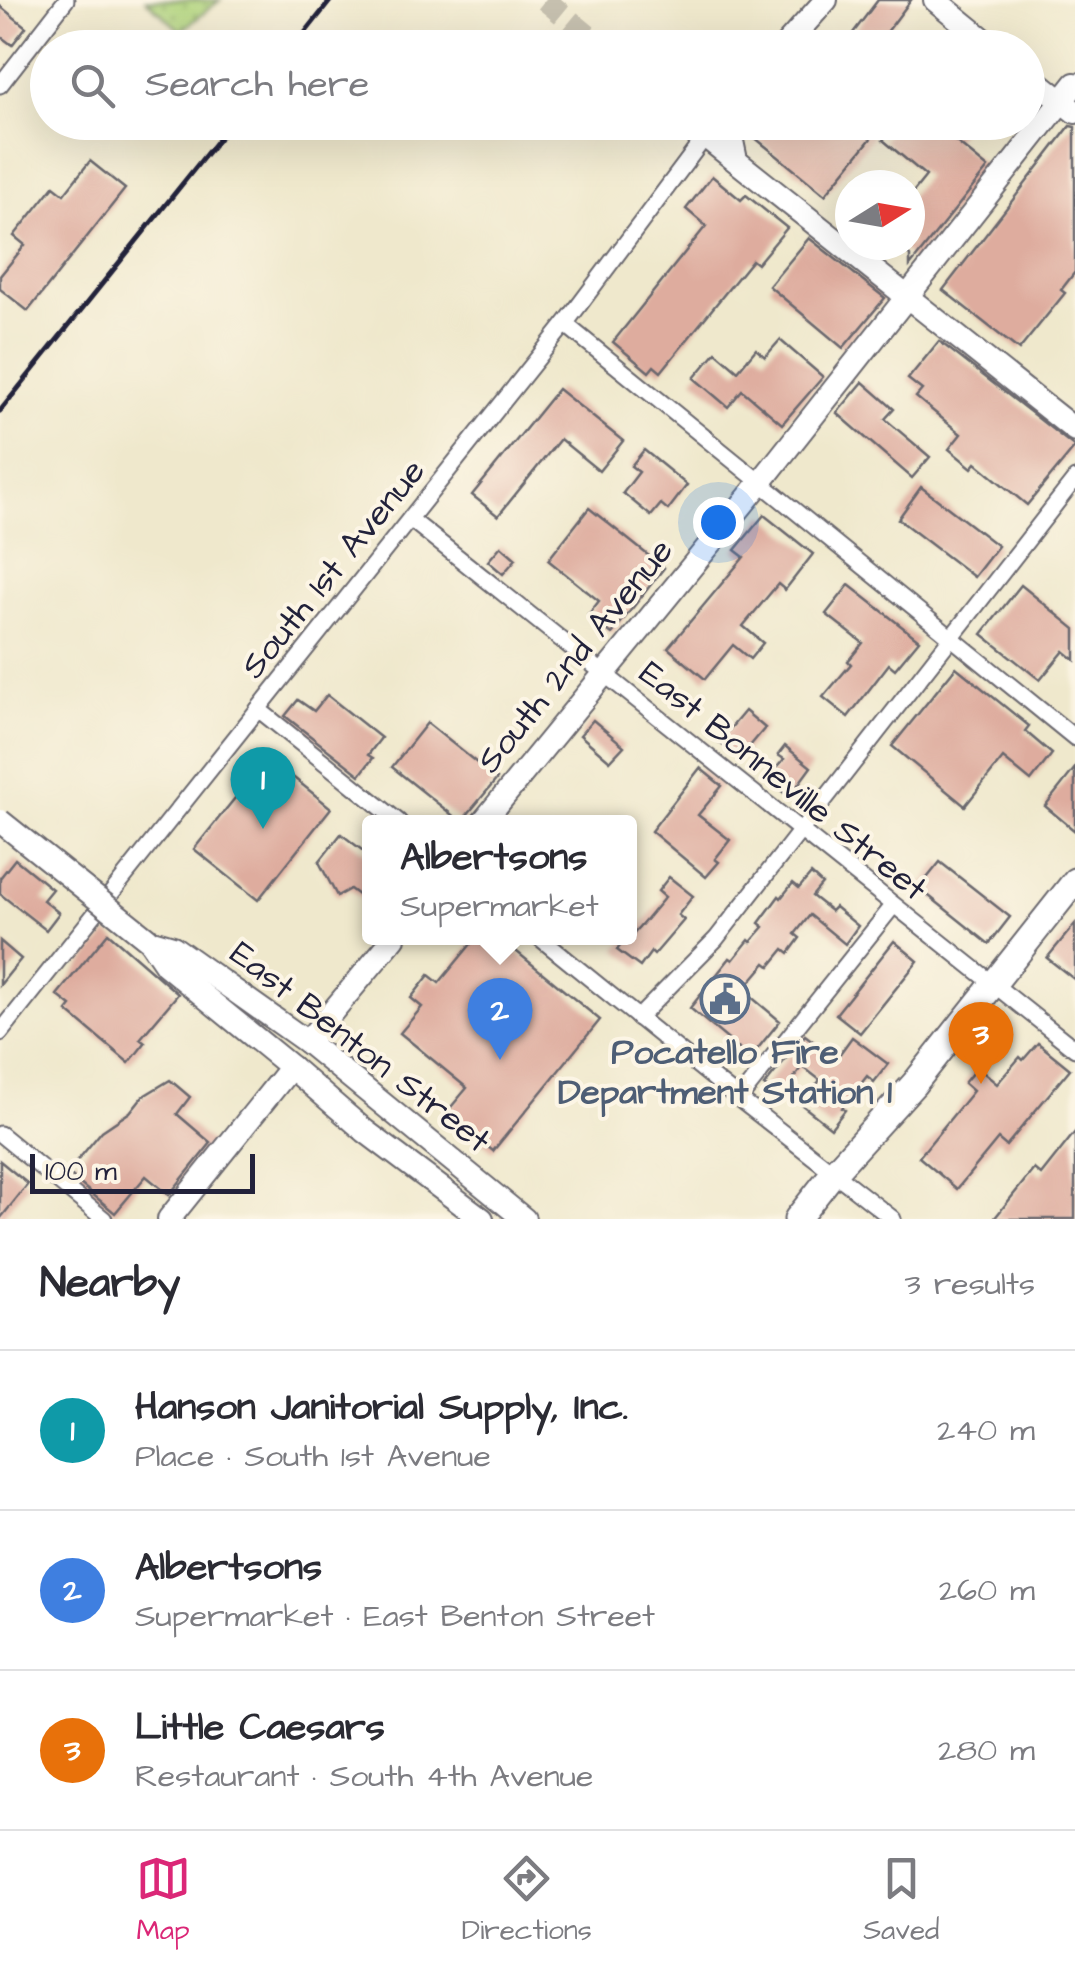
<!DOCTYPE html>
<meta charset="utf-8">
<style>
body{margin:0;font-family:"Architects Daughter",sans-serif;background:#f7f7f7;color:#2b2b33}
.compass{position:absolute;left:835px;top:170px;width:90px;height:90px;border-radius:50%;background:#fff;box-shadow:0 10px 40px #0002;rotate:79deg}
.scale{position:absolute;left:30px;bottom:25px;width:225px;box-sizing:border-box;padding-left:10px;border:5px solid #22223b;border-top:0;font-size:28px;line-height:35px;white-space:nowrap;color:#22223b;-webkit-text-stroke:8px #fcf5e5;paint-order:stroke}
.you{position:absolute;left:718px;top:522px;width:35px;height:35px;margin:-25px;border:8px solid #fff;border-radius:50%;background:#1a73e8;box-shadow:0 0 0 15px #1a73e833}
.badge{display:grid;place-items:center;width:65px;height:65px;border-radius:50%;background:#db2777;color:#fff;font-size:32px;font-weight:700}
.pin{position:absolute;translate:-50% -82px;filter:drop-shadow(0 2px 5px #0008)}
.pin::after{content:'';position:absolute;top:52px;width:35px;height:30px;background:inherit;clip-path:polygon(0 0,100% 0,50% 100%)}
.popup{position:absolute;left:362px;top:815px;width:275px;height:130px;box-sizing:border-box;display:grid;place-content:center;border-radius:10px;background:#fff;filter:drop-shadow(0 2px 8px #0005);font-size:32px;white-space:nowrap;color:#7c7c81}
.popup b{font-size:38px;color:#2b2b33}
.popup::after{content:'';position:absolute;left:50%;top:100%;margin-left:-20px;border:20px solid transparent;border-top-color:#fff}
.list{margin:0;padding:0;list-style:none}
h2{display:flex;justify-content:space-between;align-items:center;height:130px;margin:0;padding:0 40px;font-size:42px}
h2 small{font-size:32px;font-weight:400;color:#7c7c81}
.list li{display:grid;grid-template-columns:65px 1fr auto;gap:30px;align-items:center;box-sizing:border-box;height:160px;padding:0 40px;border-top:2px solid #e1e1e2}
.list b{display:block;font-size:38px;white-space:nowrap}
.list p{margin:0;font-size:32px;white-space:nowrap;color:#7c7c81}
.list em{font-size:32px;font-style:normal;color:#7c7c81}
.icon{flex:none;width:55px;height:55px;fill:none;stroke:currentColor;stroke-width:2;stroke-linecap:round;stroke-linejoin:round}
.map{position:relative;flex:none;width:1075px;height:1219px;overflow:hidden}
.search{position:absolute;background:#fff;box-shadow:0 10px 40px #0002;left:30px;right:30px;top:30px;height:110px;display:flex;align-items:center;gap:25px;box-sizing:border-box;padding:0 35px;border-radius:55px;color:#7c7c81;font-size:38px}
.sheet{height:610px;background:#fff}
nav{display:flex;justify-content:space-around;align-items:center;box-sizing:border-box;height:140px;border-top:2px solid #e1e1e2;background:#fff;font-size:28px;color:#7c7c81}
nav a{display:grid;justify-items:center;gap:5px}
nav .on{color:#db2777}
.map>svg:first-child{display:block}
.park{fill:url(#park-dots);stroke:#697b5c;stroke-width:2.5}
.building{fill:#deac9e}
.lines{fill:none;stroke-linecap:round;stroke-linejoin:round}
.secondary-tunnel{stroke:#c6c0af;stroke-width:22;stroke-dasharray:22 11;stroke-linecap:butt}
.street-casing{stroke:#6a676e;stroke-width:19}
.secondary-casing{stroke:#6a676e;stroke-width:26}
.primary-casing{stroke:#6a676e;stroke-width:29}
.street{stroke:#fff;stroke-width:15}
.secondary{stroke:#fff;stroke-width:22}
.primary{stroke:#fff;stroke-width:25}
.rail{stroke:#22223b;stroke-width:5}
.secondary-bridge-casing{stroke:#6a676e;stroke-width:26;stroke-linecap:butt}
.secondary-bridge{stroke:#fff;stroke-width:22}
.labels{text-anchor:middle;stroke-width:8;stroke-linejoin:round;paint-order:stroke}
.street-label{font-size:35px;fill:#22223b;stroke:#fcf5e5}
.service-label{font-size:35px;font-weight:bold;fill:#4e5e75;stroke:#fcf5e5}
</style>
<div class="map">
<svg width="1075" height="1219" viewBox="0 0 1075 1219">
<defs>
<pattern id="park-dots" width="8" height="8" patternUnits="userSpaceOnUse" patternTransform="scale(2.5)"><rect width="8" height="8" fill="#b0d47d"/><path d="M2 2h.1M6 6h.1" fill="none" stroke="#97b66d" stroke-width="1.8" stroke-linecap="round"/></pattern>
</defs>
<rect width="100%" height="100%" fill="#fcf5e5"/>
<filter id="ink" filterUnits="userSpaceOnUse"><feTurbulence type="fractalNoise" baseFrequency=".01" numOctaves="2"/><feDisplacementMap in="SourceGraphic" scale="20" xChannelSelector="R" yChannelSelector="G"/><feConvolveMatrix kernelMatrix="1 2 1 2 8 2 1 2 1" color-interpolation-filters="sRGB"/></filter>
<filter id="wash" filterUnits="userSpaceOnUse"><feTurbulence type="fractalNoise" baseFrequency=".0048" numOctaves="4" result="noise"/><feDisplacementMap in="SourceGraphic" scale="40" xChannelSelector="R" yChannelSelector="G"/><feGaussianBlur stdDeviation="2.25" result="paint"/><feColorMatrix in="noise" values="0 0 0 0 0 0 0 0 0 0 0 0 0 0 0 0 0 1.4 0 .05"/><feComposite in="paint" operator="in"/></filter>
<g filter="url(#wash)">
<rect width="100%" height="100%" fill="#efe8cc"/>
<path class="park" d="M 146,0 L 220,0 L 181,31 Z"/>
<g id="blocks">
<g class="building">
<path d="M 878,0 L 911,0 L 875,48 L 872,48 L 853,33 Z"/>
<path d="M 0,6 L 26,27 L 12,45 L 0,36 Z"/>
<path d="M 756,122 L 856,122 L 873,136 L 825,195 L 748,132 Z"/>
<path d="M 898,122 L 968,122 L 954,140 L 988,168 L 910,266 L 910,256 L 896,245 L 910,245 L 910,196 L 926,176 L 883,140 Z"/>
<path d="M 1070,126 L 1075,127 L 1075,272 L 1061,290 L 1065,293 L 1019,350 L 943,290 Z"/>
<path d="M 90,161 L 125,189 L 28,311 L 0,289 L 0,276 L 25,245 L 14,236 L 54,186 L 64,194 Z"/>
<path d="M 712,176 L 741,200 L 746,195 L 787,228 L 757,264 L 752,260 L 661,372 L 654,366 L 649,372 L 613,342 L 706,226 L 686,209 Z"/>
<path d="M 809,238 L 885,298 L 843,348 L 769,286 Z"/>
<path d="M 780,340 L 823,377 L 782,424 L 742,390 L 728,407 L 694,378 L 716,352 L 738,371 L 756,349 L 765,357 Z"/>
<path d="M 939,341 L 1075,447 L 1027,505 L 976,463 L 972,468 L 949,449 L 961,434 L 916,397 L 922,390 L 908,379 Z"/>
<path d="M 863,382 L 894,409 L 885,419 L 930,457 L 912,478 L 837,413 Z"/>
<path d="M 558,389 L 623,441 L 599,471 L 560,439 L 498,516 L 472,495 Z"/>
<path d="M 644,450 L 687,485 L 668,510 L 661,504 L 651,516 L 623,493 L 639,472 L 631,466 Z"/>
<path d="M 921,487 L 998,546 L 974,577 L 898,519 Z"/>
<path d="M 589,508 L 664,568 L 612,634 L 588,615 L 599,601 L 548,560 Z"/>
<path d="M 764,515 L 813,554 L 785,590 L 778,584 L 743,626 L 763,643 L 750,659 L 733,645 L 705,679 L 668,648 L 744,557 L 735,550 Z"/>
<path d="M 501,546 L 516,559 L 503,574 L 488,561 Z"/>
<path d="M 849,585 L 919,640 L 895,669 L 889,664 L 848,717 L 823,697 L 851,664 L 848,661 L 863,643 L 826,614 Z"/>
<path d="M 1021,585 L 1075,629 L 1075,660 L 1064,651 L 1040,680 L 982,634 Z"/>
<path d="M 956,667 L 1029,726 L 1025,731 L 1052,754 L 1031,781 L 1003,758 L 965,806 L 892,746 Z"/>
<path d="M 327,695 L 381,738 L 368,755 L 373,758 L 360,775 L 285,716 L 298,700 L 314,711 Z"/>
<path d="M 745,711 L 765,728 L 739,759 L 719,742 Z"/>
<path d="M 593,720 L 624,746 L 610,761 L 580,735 Z"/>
<path d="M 427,723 L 497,779 L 461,822 L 392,767 Z"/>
<path d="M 785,746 L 811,767 L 789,797 L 767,779 L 784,759 L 778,755 Z"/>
<path d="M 268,757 L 331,808 L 258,900 L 194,849 Z"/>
<path d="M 700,768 L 722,786 L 698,815 L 730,840 L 715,859 L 719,862 L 706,877 L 651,831 Z"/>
<path d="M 1075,768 L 1075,831 L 1045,806 Z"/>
<path d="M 341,834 L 370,856 L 370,904 L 350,889 L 337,896 L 319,862 Z"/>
<path d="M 15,859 L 52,889 L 43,900 L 59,913 L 46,930 L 0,894 L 0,878 Z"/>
<path d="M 940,862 L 1010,917 L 989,944 L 919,888 Z"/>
<path d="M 811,874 L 822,884 L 812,896 L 831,911 L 835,907 L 858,926 L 845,944 L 810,915 L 795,934 L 800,938 L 789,953 L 784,949 L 770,966 L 766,963 L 743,990 L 780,1021 L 750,1058 L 690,1008 L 730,958 L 733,960 L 749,940 L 751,942 L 764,927 L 759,923 L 779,896 L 781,898 L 793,883 L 799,888 Z"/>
<path d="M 669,877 L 693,896 L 678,915 L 684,920 L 654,955 L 651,952 L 640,967 L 617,950 L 626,938 L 630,938 L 645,921 L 665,897 L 658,891 Z"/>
<path d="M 1075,924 L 1075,980 L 1047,958 Z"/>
<path d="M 108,933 L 178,994 L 140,1039 L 145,1043 L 129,1063 L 67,1011 L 71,1006 L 57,995 Z"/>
<path d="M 476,938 L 500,938 L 600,1020 L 493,1151 L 446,1113 L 467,1088 L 400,1033 L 422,1007 L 411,998 L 429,975 L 439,983 Z"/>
<path d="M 0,941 L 21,959 L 0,985 Z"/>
<path d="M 894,941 L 918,961 L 860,1033 L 836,1014 Z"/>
<path d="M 805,1035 L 836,1059 L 852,1037 L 888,1064 L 874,1082 L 867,1076 L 842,1108 L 845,1110 L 831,1128 L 802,1105 L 820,1080 L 802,1066 L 780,1098 L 764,1086 Z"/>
<path d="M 1038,1043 L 1070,1069 L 1006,1146 L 998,1139 L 957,1189 L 919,1157 L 973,1091 L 964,1083 L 977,1067 L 997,1084 L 1020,1057 L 1023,1060 Z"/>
<path d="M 170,1080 L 190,1097 L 177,1114 L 211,1143 L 169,1195 L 146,1176 L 115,1213 L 67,1173 L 102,1131 L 130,1112 L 142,1097 Z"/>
<path d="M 1075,1132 L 1075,1219 L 994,1219 L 1034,1169 L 1041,1175 Z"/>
<path d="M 0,1161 L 28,1184 L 0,1219 Z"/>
</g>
</g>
</g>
<g filter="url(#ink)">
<use href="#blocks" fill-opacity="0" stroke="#6a676e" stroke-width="2.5"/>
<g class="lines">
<path class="secondary-tunnel" d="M 545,0 L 603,48"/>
<g class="street-casing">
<g id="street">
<path d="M 0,85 L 66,0"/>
<path d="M 565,324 L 1075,738"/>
<path d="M 410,519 L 1075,1049"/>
<path d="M 258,709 L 399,822"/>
<path d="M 540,938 L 739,1099 L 893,1219"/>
<path d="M 638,1018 L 716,939 L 1075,479"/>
<path d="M 0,1033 L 565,324 L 705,137"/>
<path d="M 739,1099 L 893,906"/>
<path d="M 0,1134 L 104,1219"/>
</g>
</g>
<g class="secondary-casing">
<g id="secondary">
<path d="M 935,0 L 994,48"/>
<path d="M 783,48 L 826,0"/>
<path d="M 1028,74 L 1075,112"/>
<path d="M 690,122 L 692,126 L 1075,430"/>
<path d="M 728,122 L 736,160"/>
<path d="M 483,822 L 760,483 L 1075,84"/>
<path d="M 149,940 L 173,947 L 307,1042 L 524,1219"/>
<path d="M 149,940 L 166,965 L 291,1067 L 365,1131 L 482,1219"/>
<path d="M 307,1042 L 394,938"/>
<path d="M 169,1219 L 291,1067"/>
</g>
</g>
<g class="primary-casing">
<path id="primary" d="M 797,1219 L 834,1172 L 914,1084 L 1075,881"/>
</g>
<use href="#street" class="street"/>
<use href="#secondary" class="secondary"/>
<use href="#primary" class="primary"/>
<g class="rail">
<path d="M 293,48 L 331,0"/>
<path d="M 0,411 L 232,122"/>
</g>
<g class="secondary-bridge-casing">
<path id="secondary-bridge" d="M 0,821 L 149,940"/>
</g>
<use href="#secondary-bridge" class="secondary-bridge"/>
</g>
</g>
<defs>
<g id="civic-ring" transform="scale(2.5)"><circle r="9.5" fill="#fcf5e5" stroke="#5c6f8a" stroke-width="1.5"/><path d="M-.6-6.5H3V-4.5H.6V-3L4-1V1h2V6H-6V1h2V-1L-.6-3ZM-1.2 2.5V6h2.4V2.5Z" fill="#5c6f8a"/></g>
</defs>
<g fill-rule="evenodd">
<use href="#civic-ring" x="725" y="999"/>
</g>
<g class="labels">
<g class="street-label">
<text transform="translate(332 568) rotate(-51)" y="12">South 1st Avenue</text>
<text transform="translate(574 655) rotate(-51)" y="12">South 2nd Avenue</text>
<text transform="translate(784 780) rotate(39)" y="12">East Bonneville Street</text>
<text transform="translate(361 1046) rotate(38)" y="12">East Benton Street</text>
</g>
<g class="service-label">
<text x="725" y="1063">Pocatello Fire<tspan x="725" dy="40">Department Station 1</tspan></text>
</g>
</g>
</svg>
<svg class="compass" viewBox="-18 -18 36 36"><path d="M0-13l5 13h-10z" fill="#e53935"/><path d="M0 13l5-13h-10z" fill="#7c7c81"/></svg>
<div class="scale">100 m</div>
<div class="you"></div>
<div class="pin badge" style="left:263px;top:829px;background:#0f9aa8">1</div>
<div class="pin badge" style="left:500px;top:1060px;background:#3f7fe0">2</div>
<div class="popup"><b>Albertsons</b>Supermarket</div>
<div class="pin badge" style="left:981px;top:1084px;background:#e8710a">3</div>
<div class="search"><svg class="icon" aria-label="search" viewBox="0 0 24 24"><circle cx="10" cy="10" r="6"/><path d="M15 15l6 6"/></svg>Search here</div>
</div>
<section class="sheet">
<h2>Nearby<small>3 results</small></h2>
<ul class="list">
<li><span class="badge" style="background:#0f9aa8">1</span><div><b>Hanson Janitorial Supply, Inc.</b><p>Place · South 1st Avenue</p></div><em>240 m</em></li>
<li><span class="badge" style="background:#3f7fe0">2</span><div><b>Albertsons</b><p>Supermarket · East Benton Street</p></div><em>260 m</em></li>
<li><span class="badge" style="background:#e8710a">3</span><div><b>Little Caesars</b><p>Restaurant · South 4th Avenue</p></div><em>280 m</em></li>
</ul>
</section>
<nav>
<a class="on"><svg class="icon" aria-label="map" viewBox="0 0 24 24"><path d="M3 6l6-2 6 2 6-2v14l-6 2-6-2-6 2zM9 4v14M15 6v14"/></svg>Map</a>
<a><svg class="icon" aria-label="directions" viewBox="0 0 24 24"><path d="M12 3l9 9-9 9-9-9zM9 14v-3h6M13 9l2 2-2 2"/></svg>Directions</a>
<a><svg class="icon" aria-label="saved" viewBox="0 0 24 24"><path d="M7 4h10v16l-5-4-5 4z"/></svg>Saved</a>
</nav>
